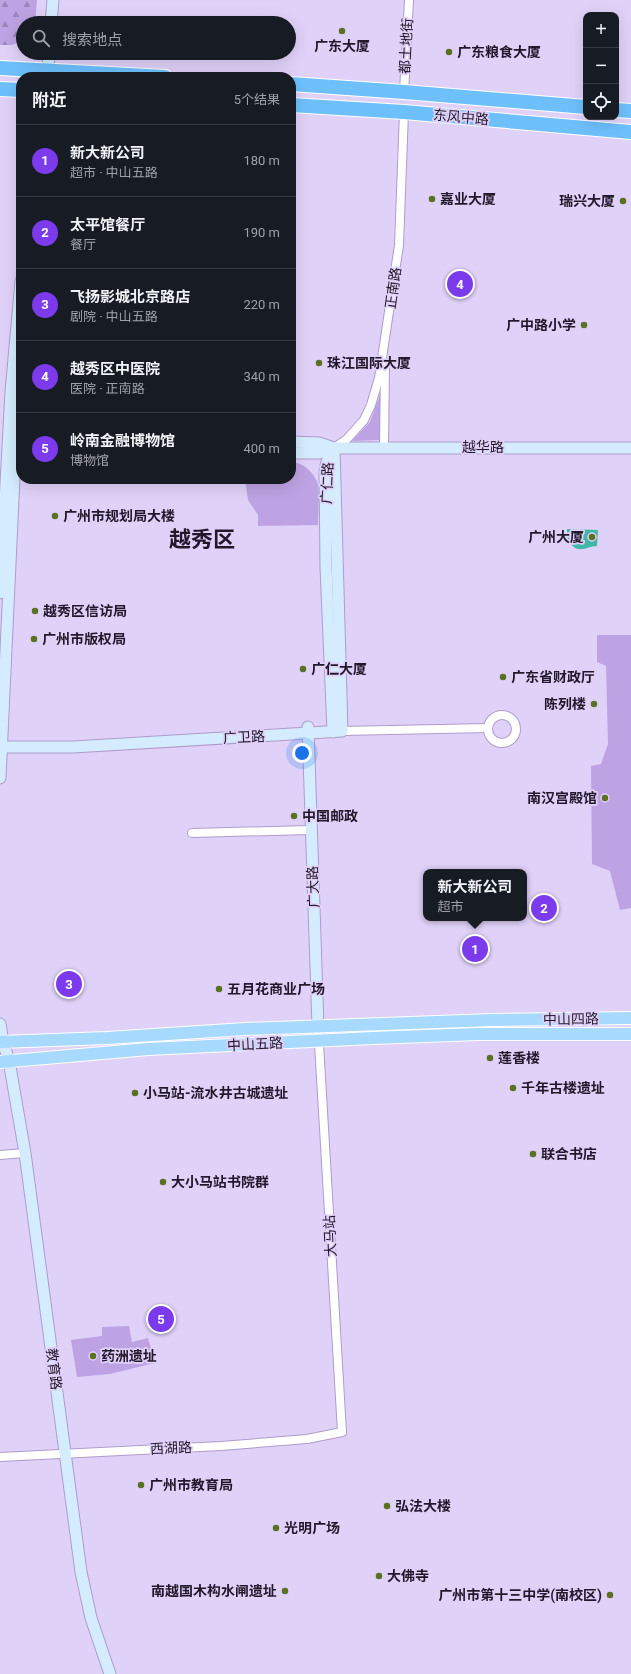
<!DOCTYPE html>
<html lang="zh">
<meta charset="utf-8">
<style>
body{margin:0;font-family:Roboto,"Noto Sans SC",sans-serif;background:#20242c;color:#f1f3f6}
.controls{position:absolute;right:12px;top:12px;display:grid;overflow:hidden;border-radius:8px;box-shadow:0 4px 16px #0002}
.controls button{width:36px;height:36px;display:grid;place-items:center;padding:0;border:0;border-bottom:1px solid #363941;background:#171b24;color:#f1f3f6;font:20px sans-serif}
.you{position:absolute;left:302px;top:753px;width:14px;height:14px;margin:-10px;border:3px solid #fff;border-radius:50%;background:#1a73e8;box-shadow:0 0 0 6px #1a73e833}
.badge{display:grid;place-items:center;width:26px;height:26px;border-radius:50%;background:#7c3aed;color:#fff;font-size:13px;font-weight:700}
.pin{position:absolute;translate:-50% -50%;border:2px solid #fff;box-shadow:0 1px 4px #0006}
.popup{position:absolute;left:423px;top:869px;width:104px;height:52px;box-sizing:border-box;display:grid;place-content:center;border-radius:8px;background:#171b24;filter:drop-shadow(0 1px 3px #0005);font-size:13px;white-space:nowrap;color:#9ea1a6}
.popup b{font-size:15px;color:#f1f3f6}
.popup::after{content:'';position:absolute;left:50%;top:100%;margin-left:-8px;border:8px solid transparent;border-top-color:#171b24}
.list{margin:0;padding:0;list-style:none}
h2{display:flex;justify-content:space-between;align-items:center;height:52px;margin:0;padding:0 16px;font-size:17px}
h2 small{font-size:13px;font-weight:400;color:#9ea1a6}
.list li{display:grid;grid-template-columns:26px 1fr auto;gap:12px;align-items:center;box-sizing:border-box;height:72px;padding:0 16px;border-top:1px solid #363941}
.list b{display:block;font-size:15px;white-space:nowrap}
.list p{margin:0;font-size:13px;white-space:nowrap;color:#9ea1a6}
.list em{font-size:13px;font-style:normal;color:#9ea1a6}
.icon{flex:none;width:22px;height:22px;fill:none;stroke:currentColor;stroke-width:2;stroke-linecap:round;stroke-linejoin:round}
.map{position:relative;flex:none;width:631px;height:1674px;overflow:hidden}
.search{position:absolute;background:#171b24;box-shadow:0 4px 16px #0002;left:16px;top:16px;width:280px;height:44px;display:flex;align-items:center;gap:10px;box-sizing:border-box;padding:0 14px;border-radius:22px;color:#9ea1a6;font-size:15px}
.panel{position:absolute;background:#171b24;box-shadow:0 4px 16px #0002;left:16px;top:72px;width:280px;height:412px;border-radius:16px}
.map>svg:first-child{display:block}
.green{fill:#bea3e4}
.forest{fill:url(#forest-firs)}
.water{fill:#3eb7a7}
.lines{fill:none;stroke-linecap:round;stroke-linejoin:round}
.street-casing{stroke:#af9ccc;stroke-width:10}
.secondary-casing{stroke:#af9ccc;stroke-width:13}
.primary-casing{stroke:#fff;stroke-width:14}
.highway-casing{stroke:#fff;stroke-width:16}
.street{stroke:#fff;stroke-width:8}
.secondary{stroke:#d4ecfe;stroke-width:11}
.primary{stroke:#a8d9fe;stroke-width:12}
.highway{stroke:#6ec0fd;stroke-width:14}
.poi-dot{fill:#5b7020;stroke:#e0d1f8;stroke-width:1.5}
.labels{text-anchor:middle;stroke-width:3.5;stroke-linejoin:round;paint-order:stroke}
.poi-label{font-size:14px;font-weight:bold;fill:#21192b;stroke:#e0d1f8;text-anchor:start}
.street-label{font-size:14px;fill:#21192b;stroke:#e0d1f8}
.town-label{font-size:22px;font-weight:bold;fill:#21192b;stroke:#e0d1f8}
</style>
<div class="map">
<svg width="631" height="1674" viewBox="0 0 631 1674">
<defs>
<pattern id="forest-firs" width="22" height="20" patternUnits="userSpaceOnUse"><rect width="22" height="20" fill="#bea3e4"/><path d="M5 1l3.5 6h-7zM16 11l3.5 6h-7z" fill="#9a84b9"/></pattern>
</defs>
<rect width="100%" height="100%" fill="#e0d1f8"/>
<g class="green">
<path d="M 380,395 L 380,440 L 352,441 L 370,422 Z"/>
<path d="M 291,462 C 303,462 315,473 318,485 C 320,496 318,514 318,525 L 258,526 L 258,515 L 248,500 L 245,479 L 291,479 Z"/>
<path d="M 597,635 L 631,635 L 631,908 L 620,910 L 610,871 L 592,864 L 591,766 L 601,764 L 608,744 L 606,666 L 597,662 Z"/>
<path d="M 129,1326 L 132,1342 L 148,1338 L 155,1363 L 110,1374 L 77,1377 L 71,1340 L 102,1336 L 102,1327 Z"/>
</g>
<path class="forest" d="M 0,0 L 37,0 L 35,23 L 23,23 L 23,40 L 12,45 L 0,45 Z"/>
<path class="water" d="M 567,529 L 598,530 L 597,546 C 590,546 585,550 578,549 C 573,548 572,543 567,543 Z"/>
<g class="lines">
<g class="street-casing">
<g id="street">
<path d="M 404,92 L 409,0"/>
<path d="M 384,447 L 385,365"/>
<path d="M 334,448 L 347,439 L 364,420 L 371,405 L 379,378 L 399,245 L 404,112"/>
<circle cx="502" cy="729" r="14"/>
<path d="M 342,731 L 488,728"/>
<path d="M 192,833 L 310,830"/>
<path d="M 0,1155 L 25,1153"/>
<path d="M 0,1457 L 221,1446 L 307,1439 L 342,1432 L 318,1027"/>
</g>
</g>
<g class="secondary-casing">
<g id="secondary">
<path d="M 51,23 L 53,0"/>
<path d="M 48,71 L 49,53"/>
<path d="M 291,442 L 319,443 L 334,448"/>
<path d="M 291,453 L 319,453 L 334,448 L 631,448"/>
<path d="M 0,593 L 11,392 L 21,281"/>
<path d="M 308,727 L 318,1027"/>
<path d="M 333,732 L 326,567 L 325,472 C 326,462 328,456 334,448"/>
<path d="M 0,747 L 73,747 L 342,731 L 334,448"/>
<path d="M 0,778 L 14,478 L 21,367"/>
<path d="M 0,1024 L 3,1042 L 9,1061 L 25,1153 L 81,1572 L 91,1618 L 110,1674"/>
</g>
</g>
<g class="primary-casing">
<g id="primary">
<path d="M 0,1042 L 107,1038 L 245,1029 L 492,1020 L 631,1018"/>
<path d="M 0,1062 L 148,1049 L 373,1038 L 478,1034 L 631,1034"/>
</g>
</g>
<g class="highway-casing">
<g id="highway">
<path d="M 0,68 L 165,77"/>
<path d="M 291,84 L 404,92 L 586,107"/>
<path d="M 0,89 L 21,90"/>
<path d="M 291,105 L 404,112 L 631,132"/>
<path d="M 616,110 L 631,111"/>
</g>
</g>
<use href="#street" class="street"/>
<use href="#secondary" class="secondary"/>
<use href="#primary" class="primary"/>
<use href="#highway" class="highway"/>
</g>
<g class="poi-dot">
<circle cx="342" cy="31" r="4"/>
<circle cx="449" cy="52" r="4"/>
<circle cx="432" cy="199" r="4"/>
<circle cx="623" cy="201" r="4"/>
<circle cx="584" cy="325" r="4"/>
<circle cx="319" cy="363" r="4"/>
<circle cx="55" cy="516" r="4"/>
<circle cx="592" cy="537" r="4"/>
<circle cx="35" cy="611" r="4"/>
<circle cx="34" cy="639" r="4"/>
<circle cx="303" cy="669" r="4"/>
<circle cx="503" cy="677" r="4"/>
<circle cx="594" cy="704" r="4"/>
<circle cx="605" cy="798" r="4"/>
<circle cx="294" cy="816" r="4"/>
<circle cx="219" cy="989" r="4"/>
<circle cx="490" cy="1058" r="4"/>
<circle cx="513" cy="1088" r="4"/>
<circle cx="135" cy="1093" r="4"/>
<circle cx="533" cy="1154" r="4"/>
<circle cx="163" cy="1182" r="4"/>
<circle cx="93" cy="1356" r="4"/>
<circle cx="141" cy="1485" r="4"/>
<circle cx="387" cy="1506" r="4"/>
<circle cx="276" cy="1528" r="4"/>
<circle cx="379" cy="1576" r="4"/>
<circle cx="285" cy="1591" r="4"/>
<circle cx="610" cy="1595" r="4"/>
</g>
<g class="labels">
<g class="poi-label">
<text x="342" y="51" text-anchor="middle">广东大厦</text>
<text x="457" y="57">广东粮食大厦</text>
<text x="440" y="204">嘉业大厦</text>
<text x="615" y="206" text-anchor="end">瑞兴大厦</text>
<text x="576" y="330" text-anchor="end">广中路小学</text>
<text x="327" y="368">珠江国际大厦</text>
<text x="63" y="521">广州市规划局大楼</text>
<text x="584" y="542" text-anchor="end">广州大厦</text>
<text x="43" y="616">越秀区信访局</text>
<text x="42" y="644">广州市版权局</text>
<text x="311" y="674">广仁大厦</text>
<text x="511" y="682">广东省财政厅</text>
<text x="586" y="709" text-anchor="end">陈列楼</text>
<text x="597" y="803" text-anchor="end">南汉宫殿馆</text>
<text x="302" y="821">中国邮政</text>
<text x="227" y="994">五月花商业广场</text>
<text x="498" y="1063">莲香楼</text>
<text x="521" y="1093">千年古楼遗址</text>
<text x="143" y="1098">小马站-流水井古城遗址</text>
<text x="541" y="1159">联合书店</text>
<text x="171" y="1187">大小马站书院群</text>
<text x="101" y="1361">药洲遗址</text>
<text x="149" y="1490">广州市教育局</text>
<text x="395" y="1511">弘法大楼</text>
<text x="284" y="1533">光明广场</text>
<text x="387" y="1581">大佛寺</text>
<text x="277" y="1596" text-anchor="end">南越国木构水闸遗址</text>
<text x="602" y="1600" text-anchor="end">广州市第十三中学(南校区)</text>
</g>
<g class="street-label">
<text transform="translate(406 46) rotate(-87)" y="5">都土地街</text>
<text transform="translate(461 117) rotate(5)" y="5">东风中路</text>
<text transform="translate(393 288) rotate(-82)" y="5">正南路</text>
<text x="483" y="452">越华路</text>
<text transform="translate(327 483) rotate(-87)" y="5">广仁路</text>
<text transform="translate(244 737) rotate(-3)" y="5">广卫路</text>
<text transform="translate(313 887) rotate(-92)" y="5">广大路</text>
<text transform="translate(571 1019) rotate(-1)" y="5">中山四路</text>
<text transform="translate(255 1044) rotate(-3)" y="5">中山五路</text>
<text transform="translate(330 1236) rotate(-93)" y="5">大马站</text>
<text transform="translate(54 1369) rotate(83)" y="5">教育路</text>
<text transform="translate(171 1448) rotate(-3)" y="5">西湖路</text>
</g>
<g class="town-label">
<text x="202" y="547">越秀区</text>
</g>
</g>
</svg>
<div class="controls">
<button>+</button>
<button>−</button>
<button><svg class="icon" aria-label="locate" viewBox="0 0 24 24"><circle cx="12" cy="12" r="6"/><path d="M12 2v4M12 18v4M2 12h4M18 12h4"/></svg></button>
</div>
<div class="you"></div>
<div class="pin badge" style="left:475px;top:949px">1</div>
<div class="popup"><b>新大新公司</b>超市</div>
<div class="pin badge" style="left:544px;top:908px">2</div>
<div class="pin badge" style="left:69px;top:984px">3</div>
<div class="pin badge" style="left:460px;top:284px">4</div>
<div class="pin badge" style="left:161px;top:1319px">5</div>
<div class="search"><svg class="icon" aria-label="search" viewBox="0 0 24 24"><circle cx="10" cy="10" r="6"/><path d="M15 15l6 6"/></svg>搜索地点</div>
<section class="panel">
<h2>附近<small>5个结果</small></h2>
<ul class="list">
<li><span class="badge">1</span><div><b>新大新公司</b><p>超市 · 中山五路</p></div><em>180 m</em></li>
<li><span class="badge">2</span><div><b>太平馆餐厅</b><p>餐厅</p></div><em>190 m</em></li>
<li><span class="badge">3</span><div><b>飞扬影城北京路店</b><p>剧院 · 中山五路</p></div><em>220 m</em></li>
<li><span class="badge">4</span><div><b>越秀区中医院</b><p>医院 · 正南路</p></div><em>340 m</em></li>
<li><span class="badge">5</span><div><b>岭南金融博物馆</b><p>博物馆</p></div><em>400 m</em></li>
</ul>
</section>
</div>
